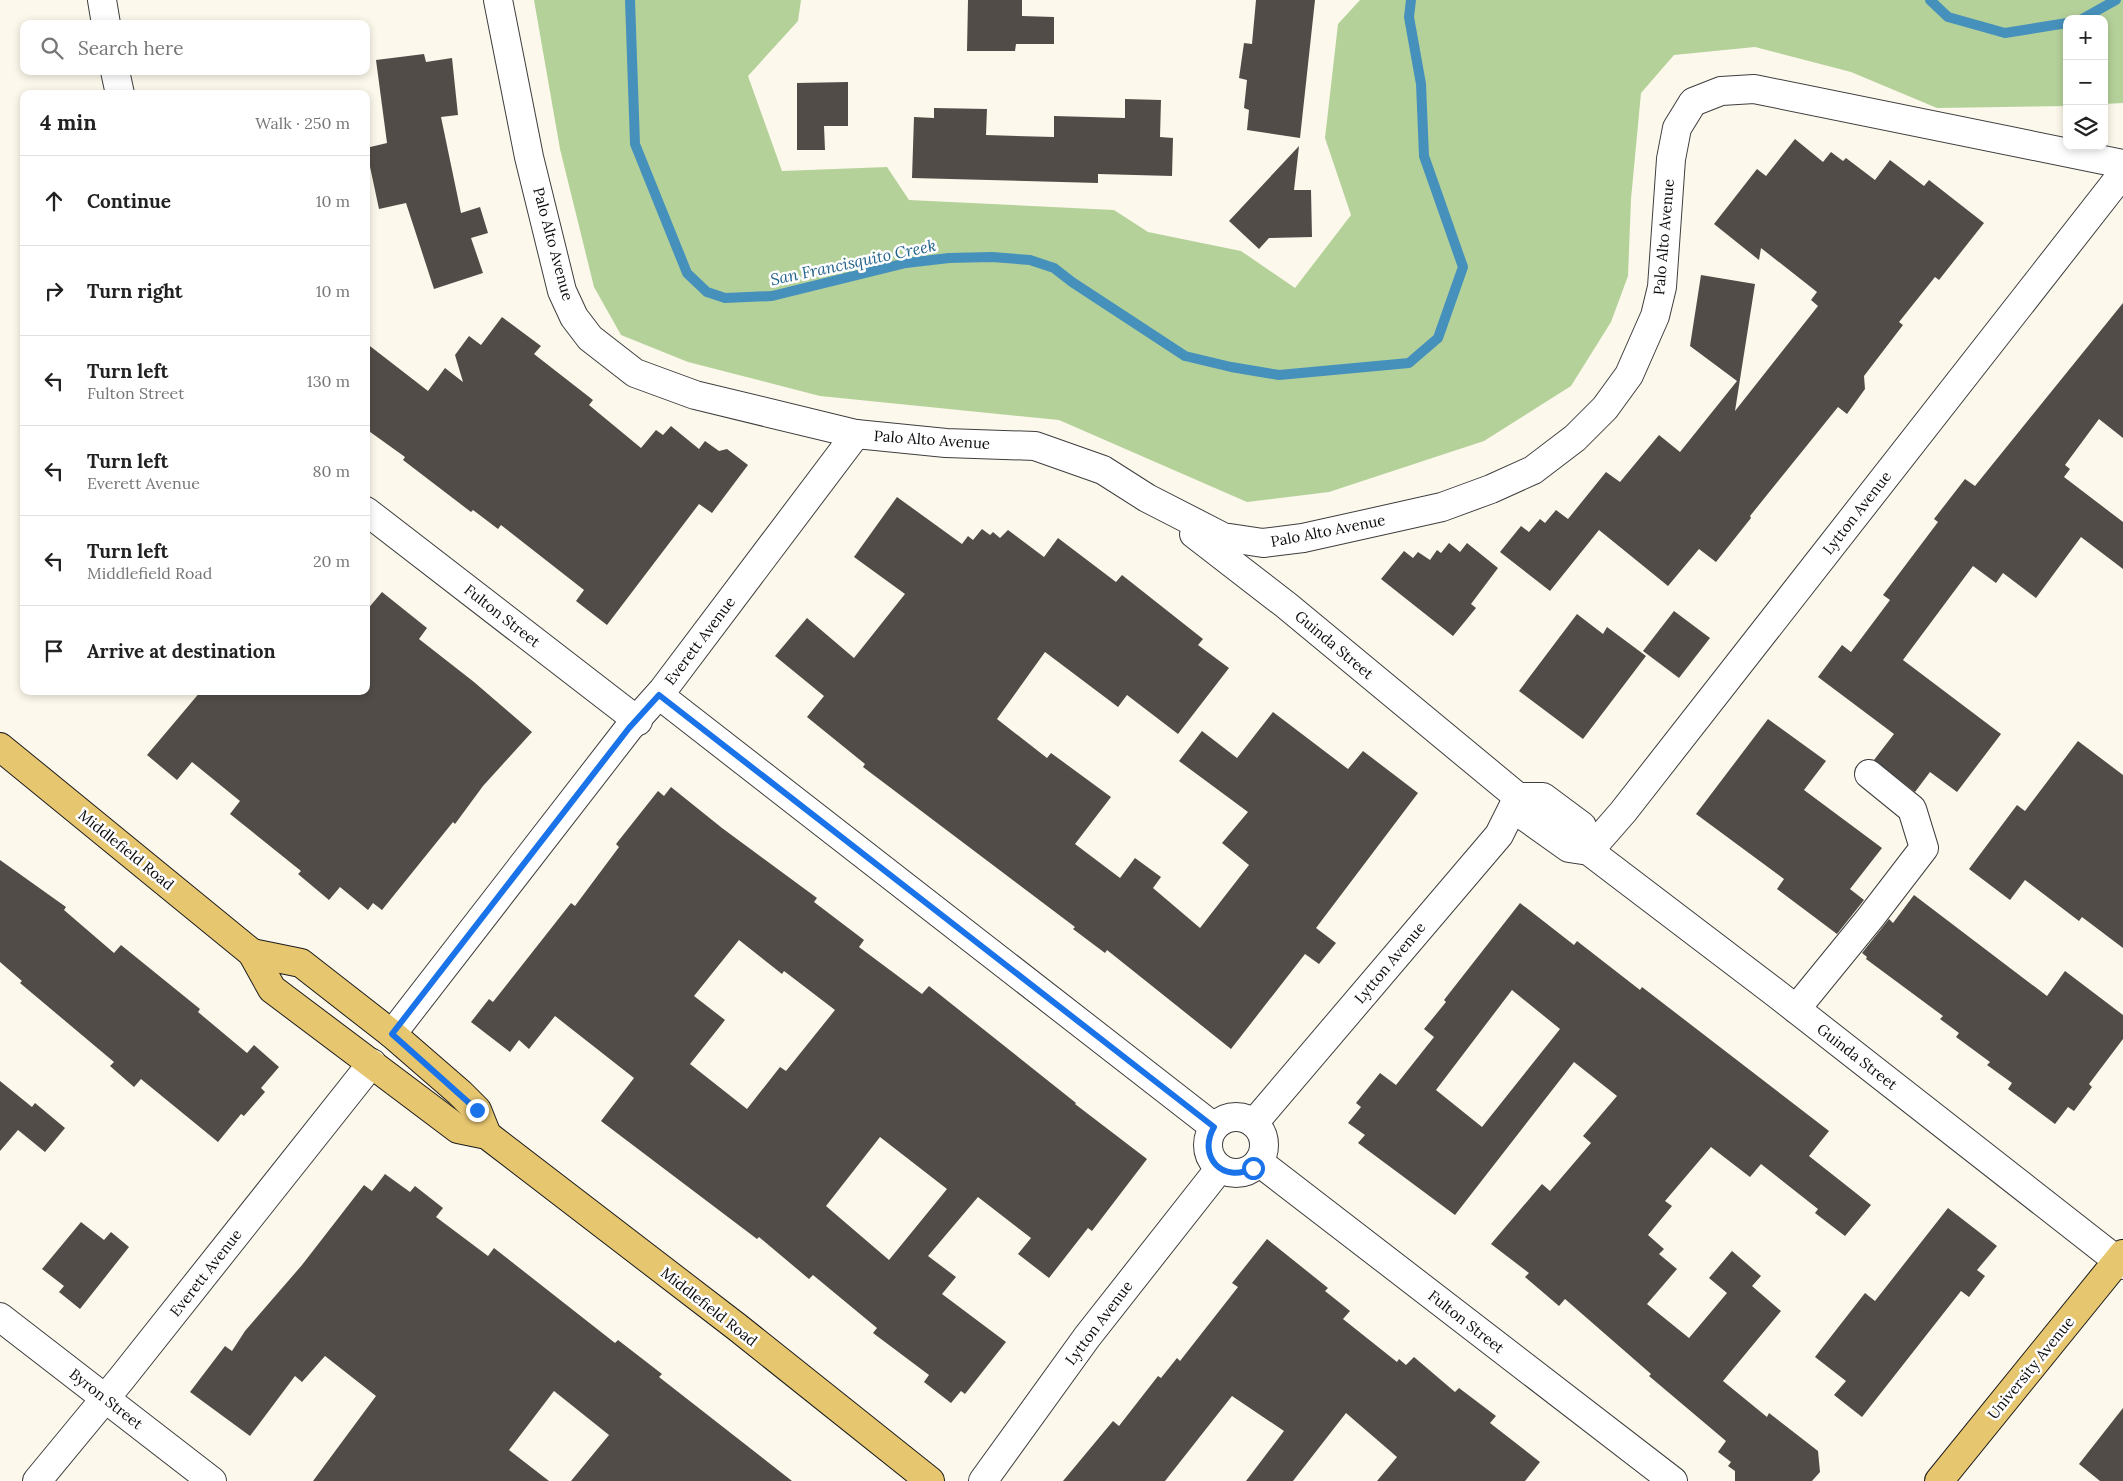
<!DOCTYPE html>
<meta charset="utf-8">
<style>
body{margin:0;font-family:Lora,serif;background:#f6f6f6;color:#222}
.controls{position:absolute;right:15px;top:15px;display:grid;overflow:hidden;border-radius:10px;box-shadow:0 2px 8px #0003}
.controls button{width:45px;height:45px;display:grid;place-items:center;padding:0;border:0;border-bottom:1px solid #e0e0e0;background:#fff;color:#222;font:25px sans-serif}
.stop{position:absolute;width:15px;height:15px;margin:-11px;border:4px solid #1a73e8;border-radius:50%;background:#fff}
.stop.end{background:#1a73e8;border-color:#fff;box-shadow:0 1px 5px #0008}
.list{margin:0;padding:0;list-style:none}
h2{display:flex;justify-content:space-between;align-items:center;height:65px;margin:0;padding:0 20px;font-size:21px}
h2 small{font-size:16px;font-weight:400;color:#767676}
.list li{display:grid;grid-template-columns:32px 1fr auto;gap:15px;align-items:center;box-sizing:border-box;height:90px;padding:0 20px;border-top:1px solid #e0e0e0}
.list b{display:block;font-size:19px;white-space:nowrap}
.list p{margin:0;font-size:16px;white-space:nowrap;color:#767676}
.list em{font-size:16px;font-style:normal;color:#767676}
.icon{flex:none;width:28px;height:28px;fill:none;stroke:currentColor;stroke-width:2;stroke-linecap:round;stroke-linejoin:round}
.map{position:relative;flex:none;width:2123px;height:1481px;overflow:hidden}
.search{position:absolute;background:#fff;box-shadow:0 2px 8px #0003;left:20px;top:20px;width:350px;height:55px;display:flex;align-items:center;gap:12px;box-sizing:border-box;padding:0 18px;border-radius:10px;color:#767676;font-size:19px}
.panel{position:absolute;background:#fff;box-shadow:0 2px 8px #0003;left:20px;top:90px;width:350px;height:605px;border-radius:10px}
.map>svg:first-child{display:block}
.forest{fill:#b5d19a}
.lines{fill:none;stroke-linecap:round;stroke-linejoin:round}
.stream{stroke:#4691bc;stroke-width:10}
.building{fill:#524c48;fill-rule:evenodd}
.minor-casing{stroke:#3e3e3e;stroke-width:30}
.major-casing{stroke:#1c1c1c;stroke-width:30}
.minor{stroke:#fff;stroke-width:28}
.major{stroke:#e7c670;stroke-width:28}
.route{stroke:#1a73e8;stroke-width:6}
.labels{text-anchor:middle;stroke-width:5;stroke-linejoin:round;paint-order:stroke}
.street-label{font-size:15px;fill:#0b0b0b;stroke:#fff}
.water-label{font-size:16px;font-style:italic;fill:#24638c;stroke:#fff}
</style>
<div class="map">
<svg width="2123" height="1481" viewBox="0 0 2123 1481">
<rect width="100%" height="100%" fill="#fcf8eb"/>
<path class="forest" d="M 534,0 L 801,0 L 798,21 L 748,76 L 782,171 L 887,167 L 909,200 L 1114,210 L 1148,232 L 1241,251 L 1295,288 L 1351,215 L 1325,138 L 1338,24 L 1360,0 L 2123,0 L 2123,103 L 2104,104 L 2104,19 L 2067,19 L 2067,106 L 1937,108 L 1851,72 L 1755,47 L 1674,55 L 1641,93 L 1631,199 L 1628,276 L 1611,322 L 1571,386 L 1484,441 L 1329,492 L 1247,502 L 1059,420 L 820,396 L 688,362 L 621,335 L 594,287 L 560,149 Z"/>
<g class="lines">
<g class="stream">
<path d="M 630,0 L 635,144 L 687,273 L 707,292 L 725,298 L 772,296 L 906,263 L 949,258 L 992,257 L 1030,260 L 1054,268 L 1072,282 L 1185,356 L 1231,367 L 1279,375 L 1409,363 L 1438,338 L 1463,267 L 1424,156 L 1421,84 L 1409,17 L 1411,0"/>
<path d="M 1930,0 L 1948,17 L 2005,33 L 2067,23"/>
<path d="M 2082,19 L 2116,0"/>
</g>
</g>
<g class="building">
<path d="M 968,0 L 1022,0 L 1022,16 L 1054,17 L 1054,44 L 1016,44 L 1015,51 L 967,51 Z"/>
<path d="M 1256,0 L 1315,0 L 1300,138 L 1247,130 L 1249,110 L 1244,108 L 1247,80 L 1239,78 L 1244,43 L 1252,44 Z"/>
<path d="M 424,54 L 426,62 L 452,58 L 458,115 L 441,117 L 461,213 L 480,207 L 488,233 L 471,238 L 483,273 L 434,289 L 406,203 L 379,209 L 366,148 L 387,143 L 376,60 Z"/>
<path d="M 848,82 L 848,126 L 824,126 L 825,150 L 797,150 L 797,83 Z"/>
<path d="M 1125,99 L 1161,100 L 1160,137 L 1173,138 L 1172,176 L 1098,174 L 1098,183 L 912,178 L 914,117 L 934,118 L 934,108 L 987,109 L 986,135 L 1054,137 L 1054,116 L 1125,118 Z"/>
<path d="M 1795,139 L 1823,162 L 1831,152 L 1843,161 L 1846,158 L 1875,180 L 1890,160 L 1924,186 L 1929,180 L 1984,223 L 1939,280 L 1935,277 L 1899,322 L 1903,325 L 1864,376 L 1865,389 L 1847,414 L 1838,407 L 1750,516 L 1751,518 L 1716,562 L 1699,549 L 1668,586 L 1599,530 L 1550,591 L 1500,552 L 1521,526 L 1529,532 L 1540,519 L 1545,523 L 1556,510 L 1568,519 L 1606,472 L 1620,482 L 1659,435 L 1680,452 L 1737,381 L 1690,346 L 1701,275 L 1755,284 L 1735,411 L 1818,306 L 1811,300 L 1817,292 L 1761,248 L 1759,260 L 1714,224 L 1757,169 L 1766,176 Z"/>
<path d="M 1299,146 L 1294,190 L 1311,190 L 1312,237 L 1269,238 L 1259,249 L 1229,221 Z"/>
<path d="M 2123,303 L 2123,438 L 2099,419 L 2065,465 L 2070,469 L 2064,477 L 2123,522 L 2123,569 L 2081,537 L 2036,598 L 2003,573 L 1996,583 L 1973,566 L 1903,660 L 2001,734 L 1957,792 L 1930,772 L 1915,792 L 1874,760 L 1894,734 L 1818,677 L 1842,645 L 1851,652 L 1890,600 L 1883,595 L 1938,522 L 1934,519 L 1965,479 L 1975,486 Z"/>
<path d="M 502,317 L 541,346 L 534,354 L 593,400 L 589,405 L 641,448 L 656,430 L 663,435 L 671,426 L 699,449 L 705,441 L 719,451 L 727,449 L 748,465 L 712,513 L 699,504 L 607,625 L 576,601 L 584,590 L 501,525 L 498,529 L 473,510 L 471,512 L 403,460 L 405,457 L 366,429 L 366,343 L 428,391 L 445,368 L 463,382 L 455,355 L 469,336 L 481,345 Z"/>
<path d="M 897,497 L 962,544 L 968,536 L 973,540 L 982,529 L 990,535 L 993,532 L 1000,538 L 1008,530 L 1044,557 L 1058,538 L 1116,582 L 1122,575 L 1203,639 L 1198,645 L 1229,668 L 1178,734 L 1127,695 L 1118,707 L 1045,652 L 997,719 L 1047,758 L 1051,753 L 1111,797 L 1075,844 L 1120,878 L 1135,858 L 1161,877 L 1153,888 L 1200,928 L 1249,865 L 1222,843 L 1248,812 L 1179,761 L 1202,731 L 1237,758 L 1273,712 L 1348,769 L 1363,751 L 1418,793 L 1316,928 L 1336,943 L 1319,964 L 1305,954 L 1231,1049 L 1107,950 L 1105,953 L 1073,929 L 1075,927 L 863,767 L 865,764 L 807,717 L 824,696 L 775,656 L 807,618 L 854,658 L 905,594 L 854,557 Z"/>
<path d="M 1449,543 L 1460,552 L 1467,543 L 1498,568 L 1471,604 L 1476,608 L 1453,636 L 1381,579 L 1404,551 L 1413,558 L 1418,552 L 1430,560 L 1437,550 L 1441,553 Z"/>
<path d="M 382,592 L 427,628 L 419,639 L 474,682 L 532,732 L 483,786 L 455,824 L 453,822 L 382,910 L 373,903 L 368,910 L 340,887 L 329,900 L 298,874 L 301,871 L 230,814 L 240,801 L 192,762 L 177,780 L 147,755 L 201,691 L 366,691 L 366,611 Z"/>
<path d="M 1674,611 L 1710,638 L 1679,678 L 1643,651 Z"/>
<path d="M 1577,614 L 1603,634 L 1607,627 L 1646,656 L 1583,739 L 1519,691 Z"/>
<path d="M 1768,719 L 1826,761 L 1804,790 L 1882,848 L 1850,889 L 1864,900 L 1837,934 L 1777,889 L 1784,879 L 1696,814 Z"/>
<path d="M 2078,741 L 2123,775 L 2123,948 L 2082,917 L 2079,921 L 2025,880 L 2010,900 L 1969,869 L 2017,805 L 2025,811 Z"/>
<path d="M 671,787 L 722,828 L 817,898 L 814,902 L 864,940 L 859,947 L 922,994 L 929,986 L 1076,1103 L 1075,1104 L 1147,1159 L 1092,1231 L 1088,1228 L 1049,1278 L 1018,1254 L 1031,1238 L 978,1197 L 928,1256 L 956,1277 L 942,1294 L 1006,1342 L 965,1394 L 961,1391 L 951,1403 L 924,1382 L 929,1375 L 873,1333 L 877,1328 L 813,1275 L 809,1279 L 759,1237 L 757,1239 L 601,1121 L 634,1078 L 555,1016 L 529,1049 L 519,1040 L 510,1052 L 471,1022 L 489,999 L 493,1002 L 571,903 L 575,906 L 619,847 L 616,844 L 658,791 L 664,796 ZM 739,940 L 782,974 L 784,971 L 835,1010 L 786,1071 L 780,1067 L 747,1109 L 690,1064 L 725,1020 L 694,996 ZM 880,1137 L 947,1189 L 889,1260 L 826,1206 Z"/>
<path d="M 0,860 L 66,907 L 64,910 L 114,953 L 121,945 L 200,1009 L 198,1012 L 247,1053 L 254,1045 L 279,1067 L 261,1088 L 265,1092 L 244,1116 L 241,1114 L 218,1142 L 141,1079 L 134,1087 L 110,1066 L 114,1062 L 20,983 L 22,981 L 0,962 Z"/>
<path d="M 1914,895 L 2047,996 L 2065,971 L 2123,1015 L 2123,1039 L 2089,1084 L 2092,1087 L 2074,1111 L 2068,1107 L 2055,1124 L 2008,1089 L 2012,1083 L 1987,1065 L 1990,1062 L 1956,1037 L 1959,1033 L 1940,1019 L 1943,1016 L 1866,959 L 1867,957 L 1862,953 L 1889,919 L 1893,923 Z"/>
<path d="M 1520,903 L 1574,945 L 1577,941 L 1640,990 L 1642,987 L 1829,1131 L 1809,1156 L 1871,1205 L 1845,1236 L 1815,1213 L 1818,1209 L 1761,1164 L 1750,1177 L 1711,1147 L 1665,1201 L 1672,1206 L 1648,1235 L 1664,1249 L 1659,1254 L 1677,1269 L 1647,1304 L 1689,1338 L 1727,1293 L 1709,1278 L 1732,1251 L 1761,1276 L 1752,1286 L 1781,1311 L 1723,1381 L 1767,1417 L 1769,1413 L 1818,1451 L 1820,1472 L 1812,1481 L 1735,1481 L 1735,1471 L 1728,1466 L 1731,1462 L 1718,1452 L 1726,1441 L 1649,1376 L 1651,1374 L 1565,1299 L 1559,1306 L 1525,1277 L 1529,1273 L 1491,1244 L 1542,1184 L 1550,1191 L 1591,1143 L 1583,1136 L 1617,1096 L 1574,1062 L 1455,1215 L 1358,1143 L 1365,1135 L 1348,1123 L 1361,1107 L 1356,1103 L 1380,1073 L 1396,1085 L 1434,1037 L 1424,1029 L 1446,1002 L 1444,1000 ZM 1512,990 L 1560,1029 L 1482,1127 L 1436,1090 Z"/>
<path d="M 0,1081 L 32,1107 L 35,1103 L 65,1128 L 45,1152 L 18,1130 L 0,1151 Z"/>
<path d="M 385,1174 L 410,1192 L 415,1186 L 443,1208 L 436,1217 L 488,1256 L 494,1248 L 615,1343 L 618,1340 L 662,1374 L 659,1377 L 792,1481 L 571,1481 L 609,1435 L 554,1391 L 509,1450 L 549,1481 L 313,1481 L 376,1396 L 325,1356 L 302,1382 L 295,1376 L 250,1436 L 190,1392 L 225,1346 L 232,1351 L 245,1331 L 302,1265 L 364,1185 L 372,1191 Z"/>
<path d="M 1948,1208 L 1997,1246 L 1977,1270 L 1985,1276 L 1969,1297 L 1961,1291 L 1862,1417 L 1834,1395 L 1846,1381 L 1815,1357 L 1865,1293 L 1875,1301 Z"/>
<path d="M 81,1222 L 104,1240 L 111,1232 L 129,1247 L 80,1309 L 59,1292 L 64,1286 L 42,1269 Z"/>
<path d="M 1267,1239 L 1328,1288 L 1325,1291 L 1350,1311 L 1343,1319 L 1397,1362 L 1399,1359 L 1406,1365 L 1414,1357 L 1455,1392 L 1459,1388 L 1496,1416 L 1490,1423 L 1540,1462 L 1525,1481 L 1377,1481 L 1397,1457 L 1346,1413 L 1293,1481 L 1246,1481 L 1284,1431 L 1232,1396 L 1165,1481 L 1063,1481 L 1113,1421 L 1119,1426 L 1158,1376 L 1161,1378 L 1177,1358 L 1180,1361 L 1238,1287 L 1232,1283 Z"/>
<path d="M 2123,1408 L 2123,1481 L 2100,1481 L 2079,1464 Z"/>
</g>
<g class="lines">
<g class="minor-casing">
<g id="minor">
<path d="M 102,0 L 106,24"/>
<path d="M 498,0 L 529,157 L 562,291 L 574,317 L 590,338 L 635,373 L 695,395 L 856,434 L 946,443 L 1035,446 L 1103,470 L 1147,498 L 1223,537 L 1263,543 L 1303,538 L 1442,507 L 1491,489 L 1533,470 L 1575,438 L 1605,408 L 1629,375 L 1655,316 L 1662,287 L 1671,159 L 1677,128 L 1693,102 L 1721,91 L 1754,89 L 2123,164"/>
<path d="M 115,71 L 120,94"/>
<path d="M 366,511 L 638,721"/>
<path d="M 1194,534 L 1286,605 L 1518,797 L 1524,816 L 1569,848 L 1589,851 L 1773,991 L 2123,1265"/>
<path d="M 659,695 L 1214,1127"/>
<path d="M 1518,797 L 1543,797 L 1582,826 L 1589,851"/>
<path d="M 1589,851 L 1623,812 L 2123,173"/>
<path d="M 1796,1009 L 1871,917 L 1924,848 L 1912,809 L 1869,774"/>
<path d="M 392,1034 L 629,728 L 663,690 L 856,434"/>
<circle cx="1236" cy="1145" r="28"/>
<path d="M 1254,1123 L 1499,835 L 1518,797"/>
<path d="M 1259,1162 L 1673,1481"/>
<path d="M 0,1317 L 212,1481"/>
<path d="M 37,1481 L 122,1378 L 372,1063"/>
<path d="M 983,1481 L 1087,1337 L 1220,1168"/>
</g>
</g>
<g class="major-casing">
<g id="major">
<path d="M 0,747 L 252,953 L 272,989 L 458,1129 L 487,1135 L 737,1327 L 930,1481"/>
<path d="M 252,953 L 301,963 L 392,1034 L 460,1093 L 477,1110 L 487,1135"/>
<path d="M 1939,1481 L 2123,1254"/>
</g>
</g>
<use href="#minor" class="minor"/>
<use href="#major" class="major"/>
</g>
<g class="lines">
<path class="route" d="M 477,1110 L 392,1034 L 629,728 L 659,695 L 1214,1127 C 1197,1157 1223,1184 1253,1168"/>
</g>
<g class="labels">
<g class="street-label">
<text transform="translate(1664 237) rotate(-85)" y="5">Palo Alto Avenue</text>
<text transform="translate(553 244) rotate(75)" y="5">Palo Alto Avenue</text>
<text transform="translate(932 440) rotate(4)" y="5">Palo Alto Avenue</text>
<text transform="translate(1857 513) rotate(-52)" y="5">Lytton Avenue</text>
<text transform="translate(1328 531) rotate(-11)" y="5">Palo Alto Avenue</text>
<text transform="translate(502 616) rotate(38)" y="5">Fulton Street</text>
<text transform="translate(700 641) rotate(-53)" y="5">Everett Avenue</text>
<text transform="translate(1334 645) rotate(40)" y="5">Guinda Street</text>
<text transform="translate(126 850) rotate(39)" y="5">Middlefield Road</text>
<text transform="translate(1390 963) rotate(-50)" y="5">Lytton Avenue</text>
<text transform="translate(1857 1057) rotate(38)" y="5">Guinda Street</text>
<text transform="translate(206 1273) rotate(-52)" y="5">Everett Avenue</text>
<text transform="translate(709 1307) rotate(38)" y="5">Middlefield Road</text>
<text transform="translate(1466 1322) rotate(38)" y="5">Fulton Street</text>
<text transform="translate(1099 1323) rotate(-53)" y="5">Lytton Avenue</text>
<text transform="translate(2031 1368) rotate(-51)" y="5">University Avenue</text>
<text transform="translate(106 1399) rotate(38)" y="5">Byron Street</text>
</g>
<g class="water-label">
<text transform="translate(853 262) rotate(-12)" y="6">San Francisquito Creek</text>
</g>
</g>
</svg>
<div class="controls">
<button>+</button>
<button>−</button>
<button><svg class="icon" aria-label="layers" viewBox="0 0 24 24"><path d="M12 4l9 5-9 5-9-5zM3 14l9 5 9-5"/></svg></button>
</div>
<div class="stop" style="left:1253px;top:1168px"></div>
<div class="stop end" style="left:477px;top:1110px"></div>
<div class="search"><svg class="icon" aria-label="search" viewBox="0 0 24 24"><circle cx="10" cy="10" r="6"/><path d="M15 15l6 6"/></svg>Search here</div>
<section class="panel">
<h2>4 min<small>Walk · 250 m</small></h2>
<ul class="list">
<li><svg class="icon" aria-label="ahead" viewBox="0 0 24 24"><path d="M12 20V5M6 11l6-6 6 6"/></svg><div><b>Continue</b></div><em>10 m</em></li>
<li><svg class="icon" aria-label="right" viewBox="0 0 24 24"><path d="M7 20v-9h11M14 6l5 5-5 5"/></svg><div><b>Turn right</b></div><em>10 m</em></li>
<li><svg class="icon" aria-label="left" viewBox="0 0 24 24"><path d="M17 20v-9H6M10 6l-5 5 5 5"/></svg><div><b>Turn left</b><p>Fulton Street</p></div><em>130 m</em></li>
<li><svg class="icon" aria-label="left" viewBox="0 0 24 24"><path d="M17 20v-9H6M10 6l-5 5 5 5"/></svg><div><b>Turn left</b><p>Everett Avenue</p></div><em>80 m</em></li>
<li><svg class="icon" aria-label="left" viewBox="0 0 24 24"><path d="M17 20v-9H6M10 6l-5 5 5 5"/></svg><div><b>Turn left</b><p>Middlefield Road</p></div><em>20 m</em></li>
<li><svg class="icon" aria-label="arrive" viewBox="0 0 24 24"><path d="M6 21V4h12l-3 4 3 4H6"/></svg><div><b>Arrive at destination</b></div></li>
</ul>
</section>
</div>
